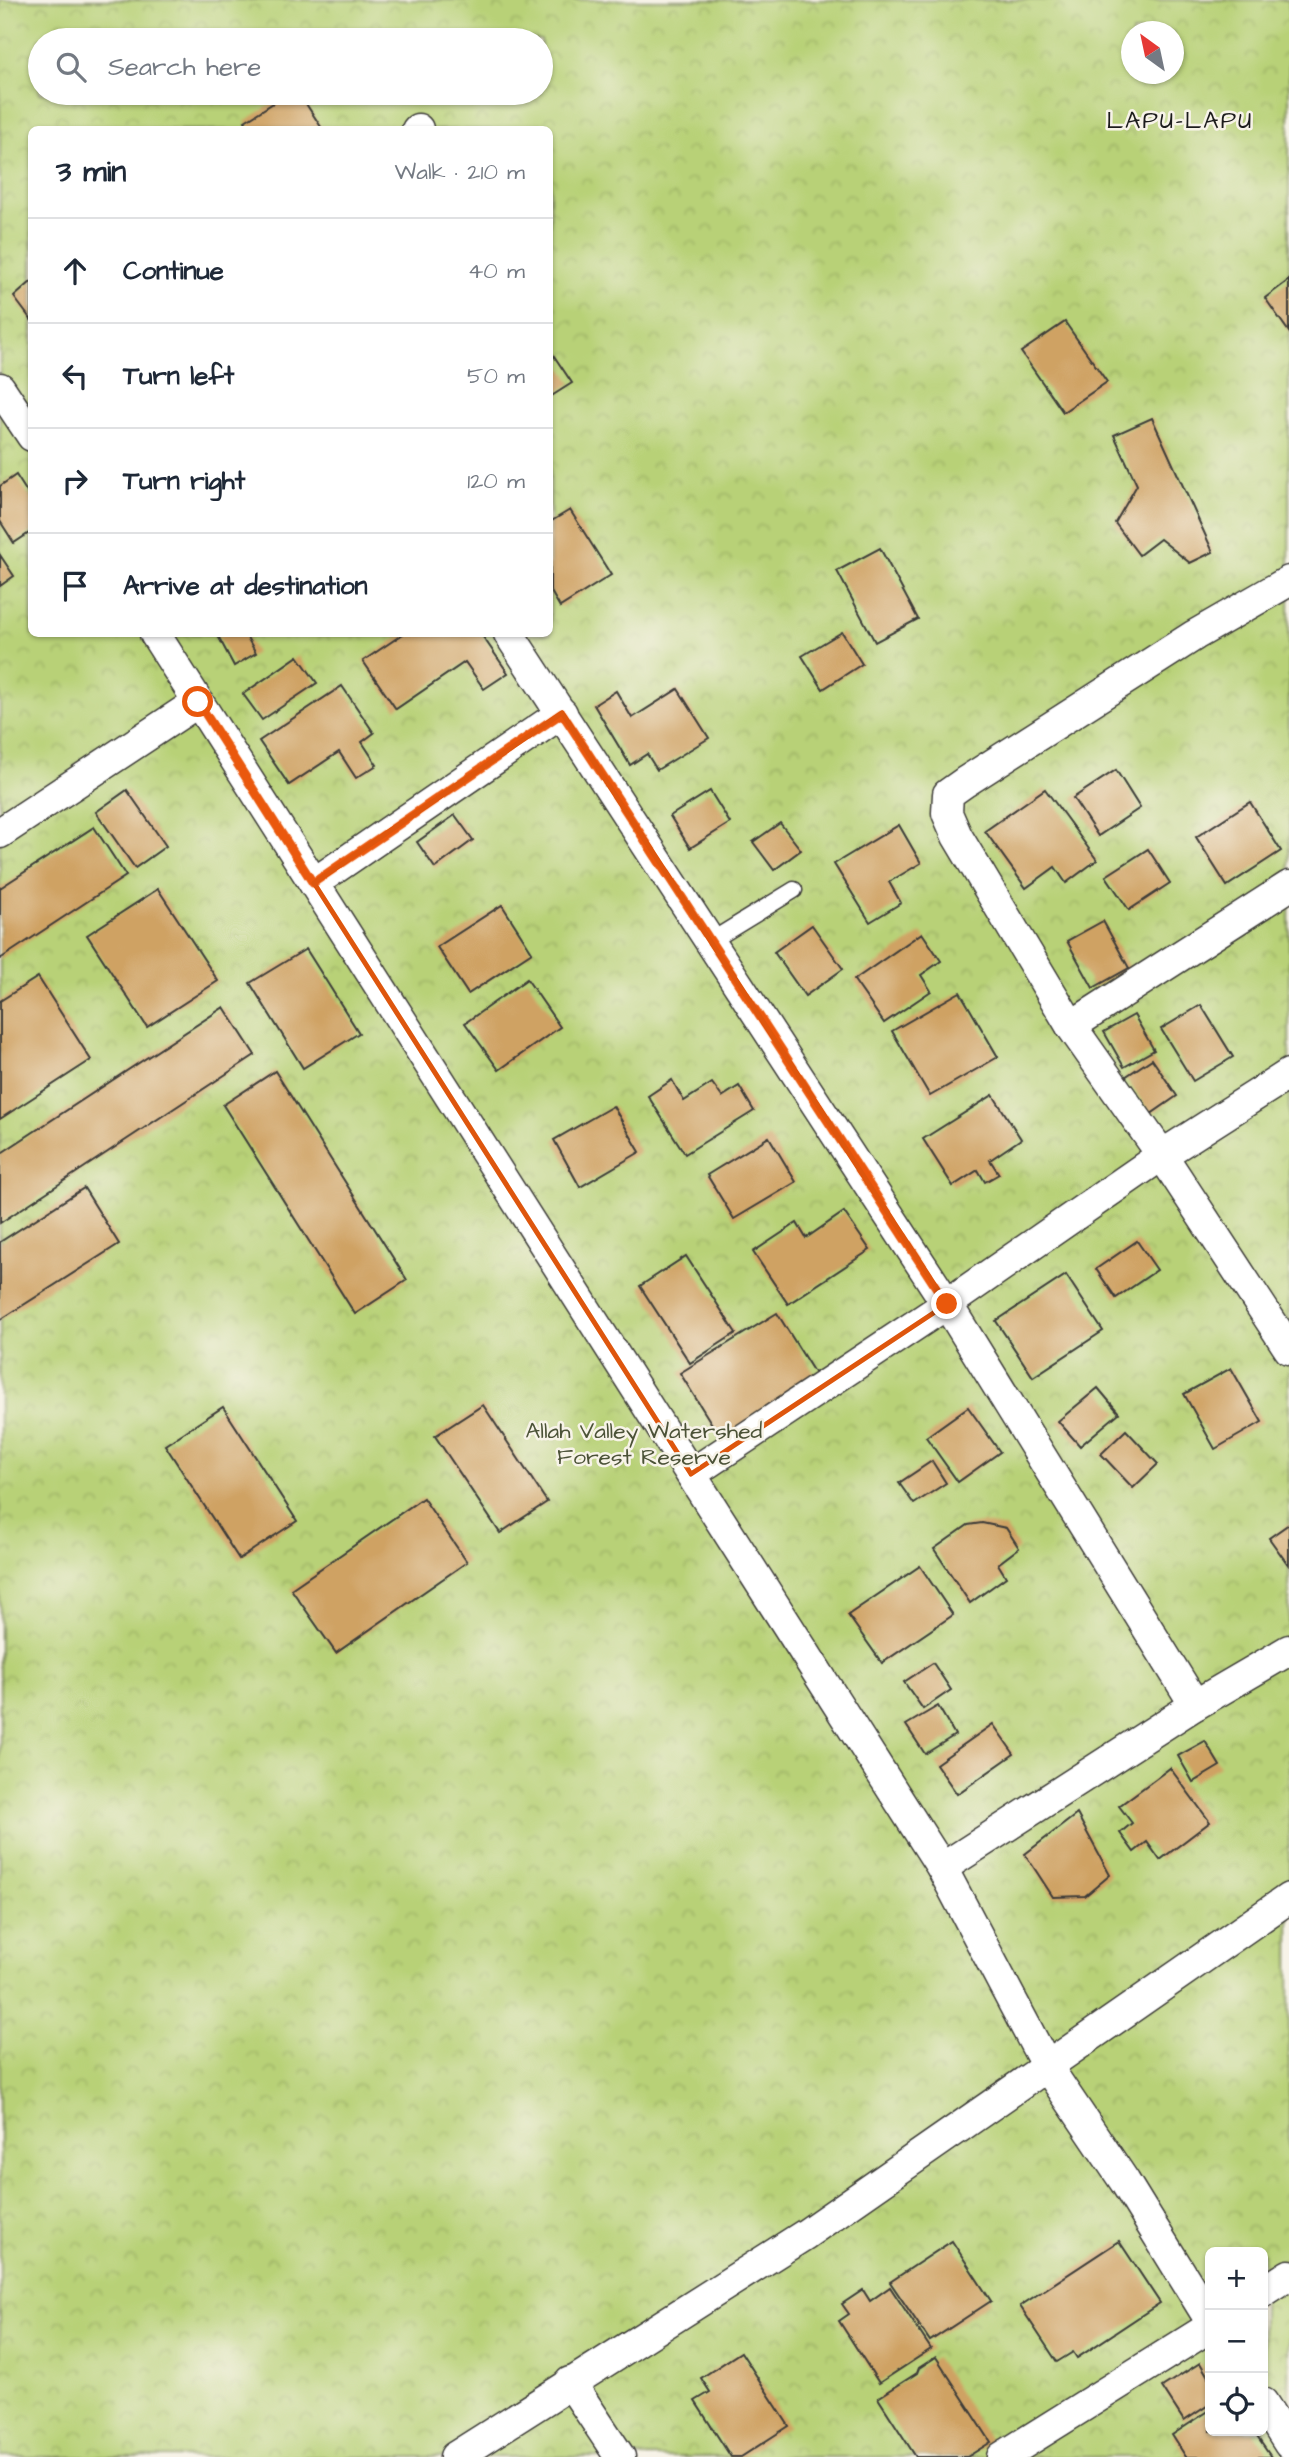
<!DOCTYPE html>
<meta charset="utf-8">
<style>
body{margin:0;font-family:"Architects Daughter",sans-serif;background:#f6f6f7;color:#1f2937}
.controls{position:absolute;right:21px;bottom:21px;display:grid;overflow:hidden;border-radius:10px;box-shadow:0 2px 5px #0004}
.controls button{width:63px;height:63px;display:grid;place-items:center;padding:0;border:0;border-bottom:2px solid #e0e1e3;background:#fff;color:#1f2937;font:35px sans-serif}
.compass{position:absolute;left:1121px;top:21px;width:63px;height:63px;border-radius:50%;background:#fff;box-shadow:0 2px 5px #0004;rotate:327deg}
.stop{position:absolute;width:21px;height:21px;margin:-16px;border:5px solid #ea580c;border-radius:50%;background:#fff}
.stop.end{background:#ea580c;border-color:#fff;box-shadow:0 2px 7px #0008}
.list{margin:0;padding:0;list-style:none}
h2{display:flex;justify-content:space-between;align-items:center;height:91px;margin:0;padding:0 28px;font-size:30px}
h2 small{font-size:23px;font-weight:400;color:#747a83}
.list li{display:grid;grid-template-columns:46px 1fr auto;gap:21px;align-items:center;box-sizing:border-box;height:105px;padding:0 28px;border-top:2px solid #e0e1e3}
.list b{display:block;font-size:26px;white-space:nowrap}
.list em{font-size:23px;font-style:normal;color:#747a83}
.icon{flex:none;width:38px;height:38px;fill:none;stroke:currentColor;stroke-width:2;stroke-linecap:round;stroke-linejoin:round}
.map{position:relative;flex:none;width:1289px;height:2457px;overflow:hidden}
.search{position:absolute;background:#fff;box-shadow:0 2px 5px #0004;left:28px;top:28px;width:525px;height:77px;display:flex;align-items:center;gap:18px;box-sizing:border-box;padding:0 24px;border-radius:38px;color:#747a83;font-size:26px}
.panel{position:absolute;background:#fff;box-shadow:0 2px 5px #0004;left:28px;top:126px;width:525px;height:511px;border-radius:10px}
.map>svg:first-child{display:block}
.park{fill:url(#park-crowns);stroke:#6a764a;stroke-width:2;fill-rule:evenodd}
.building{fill:#cfa264}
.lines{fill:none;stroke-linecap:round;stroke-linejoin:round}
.service-casing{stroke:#3c3b38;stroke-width:19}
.minor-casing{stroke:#3c3b38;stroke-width:33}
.service{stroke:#fff;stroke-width:16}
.minor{stroke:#fff;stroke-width:30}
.route{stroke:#ea580c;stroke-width:9}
.marked{fill:none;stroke:#de560d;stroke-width:5;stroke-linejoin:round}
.labels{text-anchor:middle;stroke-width:5;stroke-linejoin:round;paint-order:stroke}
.park-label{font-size:23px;fill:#4b5237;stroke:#f7f3e8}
.neighbourhood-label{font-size:24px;letter-spacing:2px;fill:#1c1c1c;stroke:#f7f3e8}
</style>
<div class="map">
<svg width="1289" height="2457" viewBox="0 0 1289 2457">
<defs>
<pattern id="park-crowns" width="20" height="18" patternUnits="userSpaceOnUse" patternTransform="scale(1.75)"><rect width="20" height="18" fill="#b8d177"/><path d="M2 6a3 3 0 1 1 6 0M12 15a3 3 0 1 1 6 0" fill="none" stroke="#9eb366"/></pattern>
</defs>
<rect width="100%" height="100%" fill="#f7f3e8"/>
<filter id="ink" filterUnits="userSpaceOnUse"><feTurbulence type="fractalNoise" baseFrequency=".0143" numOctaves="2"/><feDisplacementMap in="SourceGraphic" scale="14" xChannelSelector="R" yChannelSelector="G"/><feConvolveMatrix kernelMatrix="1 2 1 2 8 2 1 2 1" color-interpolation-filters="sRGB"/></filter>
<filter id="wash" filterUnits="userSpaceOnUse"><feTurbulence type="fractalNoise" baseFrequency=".00686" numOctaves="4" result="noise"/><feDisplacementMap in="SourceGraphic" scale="28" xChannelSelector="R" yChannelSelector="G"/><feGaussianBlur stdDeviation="1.57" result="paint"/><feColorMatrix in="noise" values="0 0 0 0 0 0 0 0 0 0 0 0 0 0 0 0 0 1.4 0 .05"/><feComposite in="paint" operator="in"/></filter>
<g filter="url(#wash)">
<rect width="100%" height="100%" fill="#f0ebd5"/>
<path class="park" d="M 0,0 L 1289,0 L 1289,2457 L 0,2457 ZM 1132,32 L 1174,32 L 1174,74 L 1132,74 ZM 40,40 L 541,40 L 541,93 L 40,93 ZM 32,130 L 550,130 L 550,634 L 32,634 ZM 1210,2252 L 1263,2252 L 1263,2431 L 1210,2431 Z"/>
<g id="blocks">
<g class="building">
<path d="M 289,93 L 299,93 L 323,130 L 251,130 L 245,121 Z"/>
<path d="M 1289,280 L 1289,332 L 1265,298 Z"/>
<path d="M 32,281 L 32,321 L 14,297 Z"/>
<path d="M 1065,322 L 1107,382 L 1063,412 L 1021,352 Z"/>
<path d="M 552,353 L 572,383 L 550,397 L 550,354 Z"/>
<path d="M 1152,418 L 1213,552 L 1190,563 L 1160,539 L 1139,555 L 1115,523 L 1137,485 L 1114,435 Z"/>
<path d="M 16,475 L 32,500 L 32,531 L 14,543 L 0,521 L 0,486 Z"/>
<path d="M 570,510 L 611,575 L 560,607 L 550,590 L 550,522 Z"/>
<path d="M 880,548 L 918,619 L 875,642 L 837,571 Z"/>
<path d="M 0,555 L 14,576 L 0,586 Z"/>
<path d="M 842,632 L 862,664 L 823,689 L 802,656 Z"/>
<path d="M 217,634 L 245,634 L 256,653 L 234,666 Z"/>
<path d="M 403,634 L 481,634 L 508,673 L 484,689 L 465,662 L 396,709 L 363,661 Z"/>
<path d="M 298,656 L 317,683 L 262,720 L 243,694 Z"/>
<path d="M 342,686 L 374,733 L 362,742 L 377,765 L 356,778 L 339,752 L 289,785 L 259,741 Z"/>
<path d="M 678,689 L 709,738 L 657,770 L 647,754 L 630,765 L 594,705 L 616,691 L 632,718 Z"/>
<path d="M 1116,770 L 1140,808 L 1098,836 L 1073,798 Z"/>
<path d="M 1045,789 L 1097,860 L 1066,883 L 1055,867 L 1026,888 L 985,831 Z"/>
<path d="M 127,790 L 166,846 L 135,868 L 96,812 Z"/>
<path d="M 710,791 L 730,823 L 690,848 L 670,816 Z"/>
<path d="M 1250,802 L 1281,851 L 1227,886 L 1196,837 Z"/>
<path d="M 455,815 L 473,840 L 435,868 L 417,842 Z"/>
<path d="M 780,823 L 801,850 L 774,870 L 753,842 Z"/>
<path d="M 899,825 L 921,863 L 889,882 L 901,903 L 870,922 L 834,864 Z"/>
<path d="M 94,827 L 126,876 L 0,959 L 0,888 Z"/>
<path d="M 1148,849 L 1170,883 L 1129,910 L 1106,876 Z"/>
<path d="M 158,889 L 218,981 L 147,1027 L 87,935 Z"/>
<path d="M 502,905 L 532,952 L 468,994 L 437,947 Z"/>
<path d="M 1103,921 L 1129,968 L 1093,988 L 1067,941 Z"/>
<path d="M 812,925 L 843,969 L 805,996 L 774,952 Z"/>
<path d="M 922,933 L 941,961 L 921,975 L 931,991 L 884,1023 L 854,980 Z"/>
<path d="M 306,949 L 359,1033 L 303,1068 L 250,983 Z"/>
<path d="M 38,977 L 91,1060 L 0,1119 L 0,1001 Z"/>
<path d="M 527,979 L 560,1027 L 499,1070 L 465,1023 Z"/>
<path d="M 960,992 L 998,1057 L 930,1096 L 892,1031 Z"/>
<path d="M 1201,1005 L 1233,1057 L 1193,1081 L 1161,1029 Z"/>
<path d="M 224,1007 L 255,1055 L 0,1223 L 0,1154 Z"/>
<path d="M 1134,1015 L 1154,1050 L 1124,1067 L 1104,1032 Z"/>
<path d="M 1152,1059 L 1177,1096 L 1151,1114 L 1125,1077 Z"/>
<path d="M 275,1071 L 407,1280 L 355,1314 L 223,1105 Z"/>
<path d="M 672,1080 L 684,1101 L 712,1083 L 722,1097 L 739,1086 L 754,1111 L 685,1154 L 648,1096 Z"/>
<path d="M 993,1095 L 1021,1139 L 990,1160 L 999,1174 L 985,1182 L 978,1170 L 953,1186 L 923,1139 Z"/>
<path d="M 613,1106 L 640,1152 L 580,1187 L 554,1140 Z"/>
<path d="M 769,1137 L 796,1182 L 734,1219 L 707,1175 Z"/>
<path d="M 84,1188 L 119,1244 L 0,1320 L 0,1242 Z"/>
<path d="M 844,1212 L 870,1250 L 788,1304 L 753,1252 L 797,1223 L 806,1238 Z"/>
<path d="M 1137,1241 L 1157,1270 L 1116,1298 L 1096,1269 Z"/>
<path d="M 686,1256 L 736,1333 L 690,1363 L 640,1286 Z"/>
<path d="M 1066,1275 L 1103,1331 L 1033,1377 L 996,1321 Z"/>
<path d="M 777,1313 L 820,1382 L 723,1442 L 680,1373 Z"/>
<path d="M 1231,1368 L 1262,1422 L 1215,1449 L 1184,1394 Z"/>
<path d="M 1098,1388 L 1119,1413 L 1080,1446 L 1058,1421 Z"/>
<path d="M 483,1405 L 547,1502 L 500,1533 L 435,1436 Z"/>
<path d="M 223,1407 L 297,1521 L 239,1559 L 165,1445 Z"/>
<path d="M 968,1407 L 1000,1452 L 958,1482 L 926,1437 Z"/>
<path d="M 1126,1430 L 1158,1464 L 1133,1488 L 1101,1454 Z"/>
<path d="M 932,1461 L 946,1483 L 914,1504 L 899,1483 Z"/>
<path d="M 423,1498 L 467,1562 L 336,1653 L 291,1589 Z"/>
<path d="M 982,1523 L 1006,1528 L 1019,1548 L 998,1564 L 1006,1577 L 970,1603 L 934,1549 L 968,1525 Z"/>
<path d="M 1289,1524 L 1289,1566 L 1269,1538 Z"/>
<path d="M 920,1566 L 953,1615 L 882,1663 L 848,1615 Z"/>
<path d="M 933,1663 L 951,1690 L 923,1709 L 904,1682 Z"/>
<path d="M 938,1706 L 955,1735 L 925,1754 L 906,1725 Z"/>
<path d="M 993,1724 L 1014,1754 L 957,1794 L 936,1764 Z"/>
<path d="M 1205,1741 L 1220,1766 L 1193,1782 L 1178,1756 Z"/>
<path d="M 1170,1768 L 1210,1822 L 1160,1860 L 1147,1842 L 1134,1852 L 1120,1833 L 1132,1823 L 1119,1806 Z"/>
<path d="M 1077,1814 L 1110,1875 L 1085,1896 L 1053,1897 L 1025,1854 Z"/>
<path d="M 952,2241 L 991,2301 L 930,2341 L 890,2282 Z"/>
<path d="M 1119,2241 L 1160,2303 L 1077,2358 L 1073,2352 L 1057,2362 L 1020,2306 Z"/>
<path d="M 890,2287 L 931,2349 L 879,2383 L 839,2321 L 849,2314 L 842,2304 L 863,2290 L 870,2301 Z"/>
<path d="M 741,2352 L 789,2426 L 741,2457 L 731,2457 L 695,2401 L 710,2392 L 701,2378 Z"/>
<path d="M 936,2357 L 991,2442 L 967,2457 L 916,2457 L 878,2398 L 917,2373 L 919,2368 Z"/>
<path d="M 1200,2363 L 1210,2380 L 1210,2404 L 1184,2421 L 1162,2387 Z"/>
<path d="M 1210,2410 L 1210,2431 L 1253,2431 L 1271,2457 L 1186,2457 L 1172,2435 Z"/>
</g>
</g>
</g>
<g filter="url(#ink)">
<use href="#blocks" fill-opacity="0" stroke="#3c3b38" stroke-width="2"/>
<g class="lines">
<g class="service-casing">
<path id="service" d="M 711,941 L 794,890"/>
</g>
<g class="minor-casing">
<g id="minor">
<path d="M 417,130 L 418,129"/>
<path d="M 0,388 L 32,436"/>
<path d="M 1289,581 L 1195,635 L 965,782 L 948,794 L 947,813 L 957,836 L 1071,1026 L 1162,1155 L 1289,1349"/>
<path d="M 155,634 L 942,1868 L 1046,2065 L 1125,2182 L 1210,2320"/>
<path d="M 509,634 L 947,1304 L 1195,1705"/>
<path d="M 0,833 L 198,702"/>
<path d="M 314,883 L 562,713"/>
<path d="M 1071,1026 L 1289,886"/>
<path d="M 691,1474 L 947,1304 L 1162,1155 L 1289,1074"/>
<path d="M 942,1868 L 1195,1705 L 1289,1650"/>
<path d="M 1263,2292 L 1289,2275"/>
<path d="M 570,2382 L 620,2457"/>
<path d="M 1263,2403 L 1289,2444"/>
<path d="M 455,2457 L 806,2234 L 1289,1898"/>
<path d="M 1002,2457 L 1210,2327"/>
</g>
</g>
<use href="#service" class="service"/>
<use href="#minor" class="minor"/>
</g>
</g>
<g class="lines" filter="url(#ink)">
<path class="route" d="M 198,702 L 313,883 L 562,713 L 947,1304"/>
</g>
<path class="marked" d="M 562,713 L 947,1304 L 691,1474 L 314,883 Z"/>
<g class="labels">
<g class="park-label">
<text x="644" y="1438">Allah Valley Watershed<tspan x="644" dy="26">Forest Reserve</tspan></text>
</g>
<g class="neighbourhood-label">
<text x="1180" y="128">LAPU-LAPU</text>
</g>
</g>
</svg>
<div class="controls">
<button>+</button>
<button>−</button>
<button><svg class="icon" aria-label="locate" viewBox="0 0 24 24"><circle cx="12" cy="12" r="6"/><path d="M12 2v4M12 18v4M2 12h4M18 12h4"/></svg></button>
</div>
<svg class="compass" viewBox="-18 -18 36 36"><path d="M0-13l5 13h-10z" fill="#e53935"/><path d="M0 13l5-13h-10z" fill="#747a83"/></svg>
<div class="stop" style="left:198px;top:702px"></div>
<div class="stop end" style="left:947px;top:1304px"></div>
<div class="search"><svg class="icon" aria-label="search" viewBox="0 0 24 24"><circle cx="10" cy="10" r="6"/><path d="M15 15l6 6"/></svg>Search here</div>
<section class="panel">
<h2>3 min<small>Walk · 210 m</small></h2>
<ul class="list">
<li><svg class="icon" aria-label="ahead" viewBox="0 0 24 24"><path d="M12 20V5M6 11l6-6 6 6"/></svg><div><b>Continue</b></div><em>40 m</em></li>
<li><svg class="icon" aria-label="left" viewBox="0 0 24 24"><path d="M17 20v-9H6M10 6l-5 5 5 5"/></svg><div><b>Turn left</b></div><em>50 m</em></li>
<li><svg class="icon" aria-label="right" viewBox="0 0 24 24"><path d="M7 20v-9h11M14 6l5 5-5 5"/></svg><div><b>Turn right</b></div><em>120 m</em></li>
<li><svg class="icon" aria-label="arrive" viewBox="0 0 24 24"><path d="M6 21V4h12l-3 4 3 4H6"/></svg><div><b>Arrive at destination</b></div></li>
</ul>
</section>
</div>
